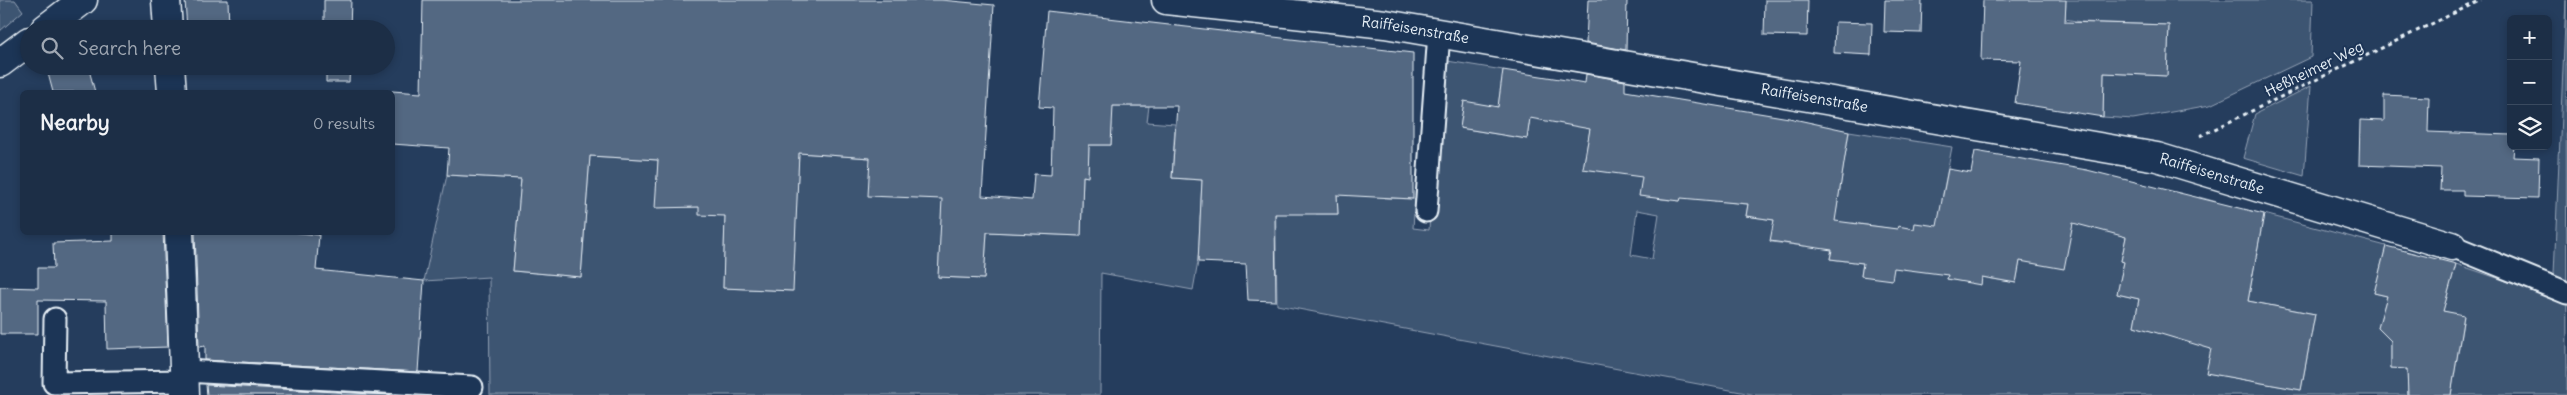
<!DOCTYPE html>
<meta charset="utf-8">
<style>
body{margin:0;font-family:Delius,sans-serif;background:#293a51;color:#f1f3f6}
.controls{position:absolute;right:15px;top:15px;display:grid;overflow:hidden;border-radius:8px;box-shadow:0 2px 8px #0003}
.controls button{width:45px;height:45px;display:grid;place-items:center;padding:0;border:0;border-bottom:1px solid #3a4a5f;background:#1c2e46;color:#f1f3f6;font:25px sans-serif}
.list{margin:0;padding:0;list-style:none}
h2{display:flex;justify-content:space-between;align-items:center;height:65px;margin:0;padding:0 20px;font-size:21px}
h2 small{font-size:16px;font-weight:400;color:#a0a8b3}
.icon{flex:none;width:28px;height:28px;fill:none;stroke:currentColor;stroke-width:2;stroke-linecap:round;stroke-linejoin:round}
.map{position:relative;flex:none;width:2567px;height:395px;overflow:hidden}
.search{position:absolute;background:#1c2e46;box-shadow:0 2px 8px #0003;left:20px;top:20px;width:375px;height:55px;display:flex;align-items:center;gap:12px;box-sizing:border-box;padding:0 18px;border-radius:28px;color:#a0a8b3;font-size:19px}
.panel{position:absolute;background:#1c2e46;box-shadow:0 2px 8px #0003;left:20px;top:90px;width:375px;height:145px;border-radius:8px}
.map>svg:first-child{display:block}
.green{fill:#3e5472;stroke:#93a2b5;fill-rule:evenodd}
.building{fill:#536782;stroke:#e8f1f8}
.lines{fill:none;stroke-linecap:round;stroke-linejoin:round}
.lane-casing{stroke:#e8f1f8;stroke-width:25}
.street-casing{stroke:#e8f1f8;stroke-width:31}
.secondary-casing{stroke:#e8f1f8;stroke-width:31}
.path{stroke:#e8f1f8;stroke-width:3;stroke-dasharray:4 4;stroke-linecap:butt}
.lane{stroke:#1d3557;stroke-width:21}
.street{stroke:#1d3557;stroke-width:28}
.secondary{stroke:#1d3557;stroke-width:28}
.labels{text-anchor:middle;stroke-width:4;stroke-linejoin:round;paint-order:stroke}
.street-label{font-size:15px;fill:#e8f1f8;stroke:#1d3557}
</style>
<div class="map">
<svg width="2567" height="395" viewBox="0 0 2567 395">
<rect width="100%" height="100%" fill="#253d5d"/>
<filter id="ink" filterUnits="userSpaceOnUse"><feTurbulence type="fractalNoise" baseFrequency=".02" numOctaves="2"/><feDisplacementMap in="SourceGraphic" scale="10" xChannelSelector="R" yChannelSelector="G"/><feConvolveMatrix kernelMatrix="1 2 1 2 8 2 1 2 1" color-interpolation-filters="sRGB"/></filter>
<g filter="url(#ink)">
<g class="green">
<path d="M 0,0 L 15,0 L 23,11 L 0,31 Z"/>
<path d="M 2066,0 L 2313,0 L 2311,57 L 2210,105 L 2133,119 L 2103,117 L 2104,73 L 2167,76 L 2169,25 L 2081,22 L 2065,19 Z"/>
<path d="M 2566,0 L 2567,395 L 2451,395 L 2464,316 L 2443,311 L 2456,264 L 2553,297 Z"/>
<path d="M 1441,60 L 1503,70 L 1498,107 L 1464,102 L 1460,128 L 1527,139 L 1532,104 L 1590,129 L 1583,169 L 1664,177 L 1661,199 L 1680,201 L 1685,166 L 1714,201 L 1748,204 L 1746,216 L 1774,220 L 1771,242 L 1805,246 L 1809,210 L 1836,213 L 1849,131 L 1952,147 L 1942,199 L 1954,242 L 1947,279 L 1981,284 L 1982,277 L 2016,283 L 2020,260 L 2074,218 L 2126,237 L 2121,261 L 2124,262 L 2117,294 L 2139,299 L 2134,326 L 2163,334 L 2199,197 L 2217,202 L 2206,244 L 2220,296 L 2207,373 L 2301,390 L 2315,314 L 2248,301 L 2264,214 L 2386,246 L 2374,293 L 2387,296 L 2378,328 L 2391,341 L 2391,368 L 2407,369 L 2408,395 L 1757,395 L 1277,305 L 1275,169 L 1316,214 L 1338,214 L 1337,192 L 1385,151 L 1385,198 L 1415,199 L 1413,228 L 1429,230 ZM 1637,210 L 1659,214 L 1652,259 L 1631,255 ZM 1853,223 L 1914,232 L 1894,268 L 1861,276 L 1863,263 L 1830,259 L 1835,227 Z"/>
<path d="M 2311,86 L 2304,176 L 2243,158 L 2255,114 Z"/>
<path d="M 949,95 L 938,277 L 984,279 L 987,232 L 1081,236 L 1083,176 L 1088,176 L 1089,145 L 1111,145 L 1112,124 L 1108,106 L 1149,106 L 1147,122 L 1175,124 L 1172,178 L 1202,180 L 1198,262 L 1193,290 L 1101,273 L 1100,395 L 490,395 L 489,277 L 424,281 L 447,175 L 521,179 L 513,271 L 581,277 L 590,156 L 658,160 L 656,207 L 699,207 L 725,216 L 723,288 L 792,291 L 799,153 L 870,158 Z"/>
</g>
<g class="building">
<path d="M 185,0 L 228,0 L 229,29 L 187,29 Z"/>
<path d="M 324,0 L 351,0 L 350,29 L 324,29 Z"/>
<path d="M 423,0 L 941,0 L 994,5 L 982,196 L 1032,200 L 1034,174 L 1051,175 L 1053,108 L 1039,107 L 1047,11 L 1413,53 L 1413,199 L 1337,195 L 1338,214 L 1275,214 L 1276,301 L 1248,300 L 1246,264 L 1198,262 L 1202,180 L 1172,178 L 1177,106 L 1113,106 L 1111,145 L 1089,145 L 1088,177 L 1083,176 L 1081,236 L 987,232 L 984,279 L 938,277 L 942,199 L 868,196 L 870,158 L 799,153 L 793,291 L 723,288 L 725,216 L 699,215 L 699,207 L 655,208 L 658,160 L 590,156 L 581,277 L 513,271 L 521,179 L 447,175 L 449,148 L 392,144 L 392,91 L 421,93 Z"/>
<path d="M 1588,0 L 1627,0 L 1626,50 L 1586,43 Z"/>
<path d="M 1765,0 L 1808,0 L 1807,36 L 1764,35 Z"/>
<path d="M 1885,0 L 1922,0 L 1921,33 L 1884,32 Z"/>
<path d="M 1983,0 L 2066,0 L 2065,22 L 2169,25 L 2167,76 L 2104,73 L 2103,117 L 2015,103 L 2021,61 L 1981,60 Z"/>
<path d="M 1835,22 L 1872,23 L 1871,55 L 1834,53 Z"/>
<path d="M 46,66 L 88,66 L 95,92 L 53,92 Z"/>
<path d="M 326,66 L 350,66 L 349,82 L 326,82 Z"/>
<path d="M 1503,70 L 1585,83 L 1586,74 L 1625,81 L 1625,91 L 1789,118 L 1849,131 L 1835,221 L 1897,229 L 1898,226 L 1914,229 L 1915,223 L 1937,226 L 1948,169 L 1971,173 L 1975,151 L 2087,170 L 2264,214 L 2248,301 L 2315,314 L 2301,390 L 2206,373 L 2211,349 L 2134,326 L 2139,299 L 2117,294 L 2124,262 L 2121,261 L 2126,237 L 2073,223 L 2064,269 L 2020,261 L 2016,283 L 1982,277 L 1981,285 L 1947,279 L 1948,275 L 1894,268 L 1892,280 L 1861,276 L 1863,263 L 1830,259 L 1832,250 L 1770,241 L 1774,220 L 1746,216 L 1748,204 L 1681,198 L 1680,201 L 1639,196 L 1642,177 L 1583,169 L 1590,129 L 1530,118 L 1527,139 L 1460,128 L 1464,101 L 1498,107 Z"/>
<path d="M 2384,95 L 2429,97 L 2428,132 L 2511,135 L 2511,146 L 2514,146 L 2513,157 L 2539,158 L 2538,198 L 2463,196 L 2463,190 L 2440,190 L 2441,168 L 2359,165 L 2360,120 L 2384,121 Z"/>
<path d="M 113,232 L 163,232 L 168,347 L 107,349 L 106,301 L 38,300 L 38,334 L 0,334 L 0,287 L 38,288 L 38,268 L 54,268 L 53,243 L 113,241 Z"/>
<path d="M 195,232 L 291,232 L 319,235 L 316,270 L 424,281 L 418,372 L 205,360 L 205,346 L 199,347 Z"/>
<path d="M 2386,246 L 2456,264 L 2443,311 L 2464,315 L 2451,395 L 2408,395 L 2407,369 L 2391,368 L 2391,341 L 2378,328 L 2387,296 L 2374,293 Z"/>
<path d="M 206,385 L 391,395 L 207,395 Z"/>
</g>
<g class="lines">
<g class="lane-casing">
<g id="lane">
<path d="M 1426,211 L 1439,33"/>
<path d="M 2452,246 L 2567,293"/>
<path d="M 55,319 L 54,383 L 185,381"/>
<path d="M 185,371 L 472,387"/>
</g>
</g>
<g class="street-casing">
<g id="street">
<path id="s1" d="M 1166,0 L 1385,24 L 2157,157 L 2452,246"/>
<path d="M 45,29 L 83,0"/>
<path d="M 0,63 L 29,41"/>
</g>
</g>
<g class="secondary-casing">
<g id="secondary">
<path d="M 166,0 L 168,29"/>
<path d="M 170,66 L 172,92"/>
<path d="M 179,232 L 185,395"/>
</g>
</g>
<path class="path" d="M 2200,136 L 2481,0"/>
<use href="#lane" class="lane"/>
<use href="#street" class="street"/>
<use href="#secondary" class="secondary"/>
</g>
</g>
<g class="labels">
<g class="street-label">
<text dy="5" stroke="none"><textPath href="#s1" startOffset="251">Raiffeisenstraße</textPath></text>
<text transform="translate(2314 69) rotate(-26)" y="5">Heßheimer Weg</text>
<text dy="5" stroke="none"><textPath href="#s1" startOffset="656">Raiffeisenstraße</textPath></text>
<text dy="5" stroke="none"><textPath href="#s1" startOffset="1061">Raiffeisenstraße</textPath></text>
</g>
</g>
</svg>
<div class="controls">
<button>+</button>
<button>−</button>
<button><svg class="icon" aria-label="layers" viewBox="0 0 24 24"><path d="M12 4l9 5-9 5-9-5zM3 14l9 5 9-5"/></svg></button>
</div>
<div class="search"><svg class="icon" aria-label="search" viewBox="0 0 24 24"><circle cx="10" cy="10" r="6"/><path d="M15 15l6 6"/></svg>Search here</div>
<section class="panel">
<h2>Nearby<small>0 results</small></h2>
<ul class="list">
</ul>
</section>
</div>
